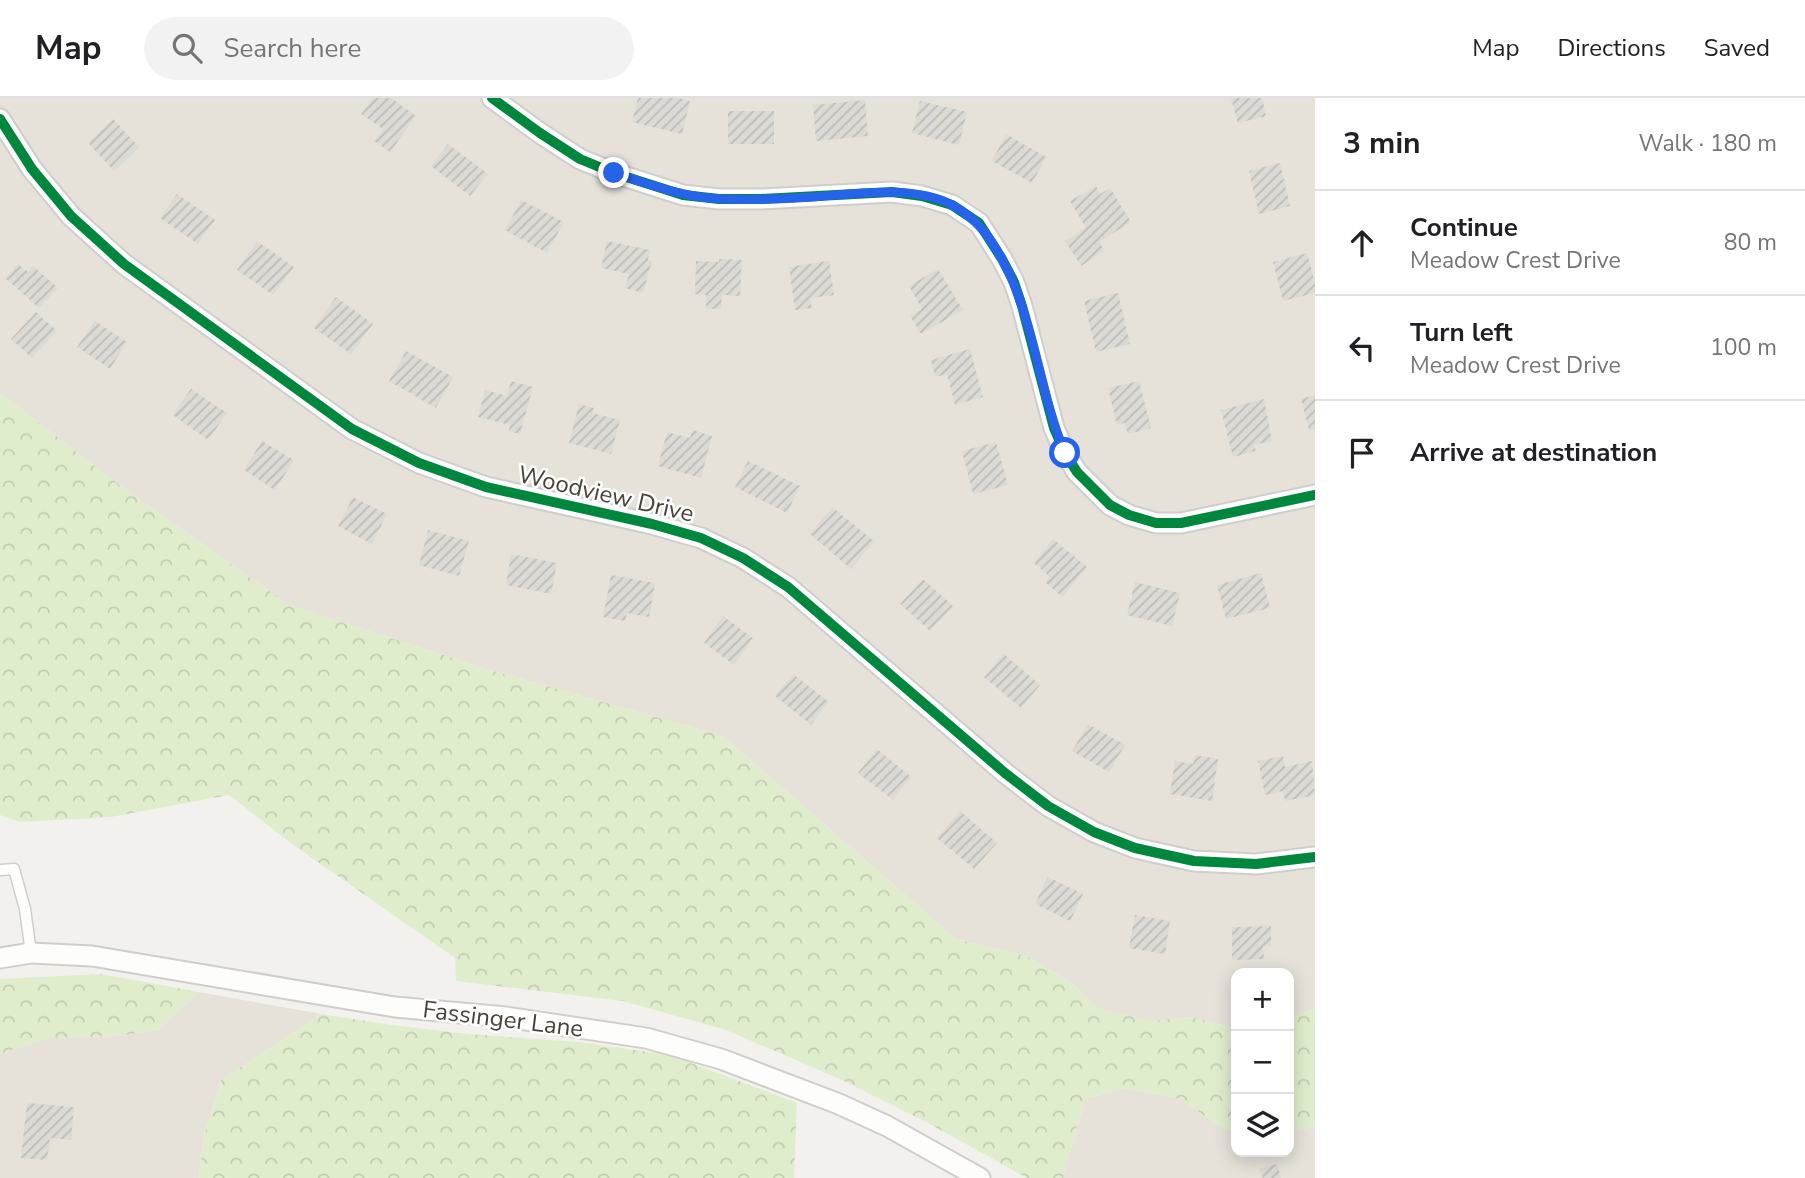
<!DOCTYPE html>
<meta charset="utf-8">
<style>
body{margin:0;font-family:"Nunito Sans",sans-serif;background:#f2f2f2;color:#202124}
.controls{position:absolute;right:21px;bottom:21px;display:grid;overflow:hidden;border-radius:14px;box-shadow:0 4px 18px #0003}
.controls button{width:63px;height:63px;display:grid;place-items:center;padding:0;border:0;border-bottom:2px solid #e0e0e0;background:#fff;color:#202124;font:35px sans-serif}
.stop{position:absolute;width:21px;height:21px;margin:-16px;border:5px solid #2563eb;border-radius:50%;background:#fff}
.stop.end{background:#2563eb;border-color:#fff;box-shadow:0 2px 7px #0008}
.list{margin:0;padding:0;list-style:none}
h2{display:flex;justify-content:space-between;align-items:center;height:91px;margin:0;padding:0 28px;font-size:30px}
h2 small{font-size:23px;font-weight:400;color:#757577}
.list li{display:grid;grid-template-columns:46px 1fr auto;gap:21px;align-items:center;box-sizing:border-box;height:105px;padding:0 28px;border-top:2px solid #e0e0e0}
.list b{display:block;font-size:26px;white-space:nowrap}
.list p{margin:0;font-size:23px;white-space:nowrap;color:#757577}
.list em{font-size:23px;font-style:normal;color:#757577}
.icon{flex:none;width:38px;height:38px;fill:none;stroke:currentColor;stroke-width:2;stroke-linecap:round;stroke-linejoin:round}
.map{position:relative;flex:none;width:1315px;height:1080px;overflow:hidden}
header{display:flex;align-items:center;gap:42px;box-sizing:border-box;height:98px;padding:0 35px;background:#fff;border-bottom:2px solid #e0e0e0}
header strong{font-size:33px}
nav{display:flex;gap:38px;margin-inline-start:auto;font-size:24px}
.search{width:490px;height:63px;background:#f2f2f2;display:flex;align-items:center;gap:18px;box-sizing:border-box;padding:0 24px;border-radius:38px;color:#757577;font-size:26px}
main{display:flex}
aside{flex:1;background:#fff}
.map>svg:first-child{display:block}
.residential{fill:#e6e2da}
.forest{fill:url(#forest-crowns)}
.building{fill:url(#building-hatch)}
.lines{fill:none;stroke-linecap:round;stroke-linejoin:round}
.lane-casing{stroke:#d0ceca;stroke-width:13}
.street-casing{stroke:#d0ceca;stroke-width:23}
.lane{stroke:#fdfdfc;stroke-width:10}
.street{stroke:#fdfdfc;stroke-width:19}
.cycleway-casing{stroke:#fff;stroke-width:15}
.cycleway{stroke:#00873e;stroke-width:10}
.route{stroke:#2563eb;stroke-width:9}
.labels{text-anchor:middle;stroke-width:5;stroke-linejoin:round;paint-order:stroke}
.street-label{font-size:24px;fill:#494238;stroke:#fff}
</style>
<header>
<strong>Map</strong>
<div class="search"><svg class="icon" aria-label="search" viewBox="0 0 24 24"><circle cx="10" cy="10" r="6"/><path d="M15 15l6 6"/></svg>Search here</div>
<nav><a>Map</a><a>Directions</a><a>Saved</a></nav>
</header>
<main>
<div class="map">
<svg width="1315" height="1080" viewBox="0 0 1315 1080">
<defs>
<pattern id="forest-crowns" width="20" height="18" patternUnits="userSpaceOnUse" patternTransform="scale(1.75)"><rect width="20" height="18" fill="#e0edcd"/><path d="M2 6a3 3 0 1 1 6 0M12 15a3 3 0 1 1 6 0" fill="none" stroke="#c2ccb1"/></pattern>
<pattern id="building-hatch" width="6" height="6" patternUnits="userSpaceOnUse" patternTransform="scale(1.75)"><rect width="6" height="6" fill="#dcdad5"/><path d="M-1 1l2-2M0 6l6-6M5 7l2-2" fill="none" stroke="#bebcb8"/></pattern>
</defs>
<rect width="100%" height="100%" fill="#f2f1ed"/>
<g class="residential">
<path d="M 0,0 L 1315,0 L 1315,910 L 1289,922 L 1289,875 L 1236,875 L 1236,930 L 1190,919 L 1153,924 L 1099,911 L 1072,885 L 1026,858 L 956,841 L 723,638 L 483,570 L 289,507 L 126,392 L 0,295 Z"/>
<path d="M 199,894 L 321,916 L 221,982 L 203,1043 L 199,1080 L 0,1080 L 0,956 L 48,940 L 117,938 L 158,932 Z"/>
<path d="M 1125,990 L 1182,1001 L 1222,1031 L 1236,1032 L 1236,1054 L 1289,1054 L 1289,1033 L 1315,1029 L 1315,1080 L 1063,1080 L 1085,1001 Z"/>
</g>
<g class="forest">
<path d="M 0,295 L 126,392 L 289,507 L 483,570 L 723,638 L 956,841 L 1026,858 L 1072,885 L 1099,911 L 1153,923 L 1190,919 L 1236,930 L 1236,1032 L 1222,1031 L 1182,1001 L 1125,990 L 1085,1001 L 1063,1080 L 1027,1080 L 928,1025 L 842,982 L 726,932 L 623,903 L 456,883 L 455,860 L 292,746 L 229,697 L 111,719 L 20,724 L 0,717 Z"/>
<path d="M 101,876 L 199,894 L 158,932 L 117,938 L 48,940 L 0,956 L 0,881 Z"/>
<path d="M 1315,910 L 1315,1029 L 1289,1033 L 1289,922 Z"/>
<path d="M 321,916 L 392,927 L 468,936 L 579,944 L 670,957 L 797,1005 L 794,1080 L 199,1080 L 203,1043 L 221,982 Z"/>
</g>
<g class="building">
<path d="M 373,0 L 391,0 L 416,18 L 390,54 L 374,43 L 383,31 L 361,16 Z"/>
<path d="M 638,0 L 678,0 L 690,3 L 682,36 L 632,24 Z"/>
<path d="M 1231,0 L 1262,0 L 1266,18 L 1238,25 Z"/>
<path d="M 865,2 L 868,38 L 816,43 L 813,7 Z"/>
<path d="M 920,3 L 967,14 L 959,47 L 912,35 Z"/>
<rect x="728" y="13" width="46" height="33"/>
<path d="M 113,21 L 139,49 L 114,73 L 88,45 Z"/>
<path d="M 1006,36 L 1046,59 L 1032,85 L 992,63 Z"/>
<path d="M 448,46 L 488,76 L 470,98 L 431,68 Z"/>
<path d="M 1280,65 L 1290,108 L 1259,116 L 1249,73 Z"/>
<path d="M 1096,88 L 1100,96 L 1110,90 L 1131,124 L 1099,144 L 1105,153 L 1081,168 L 1065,143 L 1086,130 L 1070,103 Z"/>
<path d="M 177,96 L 215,122 L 198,146 L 160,120 Z"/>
<path d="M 521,102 L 564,124 L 547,155 L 505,132 Z"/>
<path d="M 257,143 L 294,169 L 273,197 L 237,172 Z"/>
<path d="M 607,143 L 650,152 L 648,162 L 652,163 L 643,195 L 625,190 L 629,176 L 601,170 Z"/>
<path d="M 1307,155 L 1315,185 L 1315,195 L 1283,203 L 1273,164 Z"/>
<path d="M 719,161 L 742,162 L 740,198 L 722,197 L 721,211 L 706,211 L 706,197 L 695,196 L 696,163 L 719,164 Z"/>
<path d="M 829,163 L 834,197 L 810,200 L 812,210 L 795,212 L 789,169 Z"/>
<path d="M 18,166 L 28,174 L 33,168 L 58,190 L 39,210 L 5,180 Z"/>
<path d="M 938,171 L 963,212 L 921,236 L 910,218 L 922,211 L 909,188 Z"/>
<path d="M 1118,195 L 1130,246 L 1096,254 L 1084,203 Z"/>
<path d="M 336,199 L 373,226 L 351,256 L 314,230 Z"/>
<path d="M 36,214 L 57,233 L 32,260 L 11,241 Z"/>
<path d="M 95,223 L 127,244 L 110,271 L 77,249 Z"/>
<path d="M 970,251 L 983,299 L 955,307 L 947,276 L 935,279 L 931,262 Z"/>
<path d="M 406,253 L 453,279 L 436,310 L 389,283 Z"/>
<path d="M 511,283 L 533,289 L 520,336 L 509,333 L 510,327 L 478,319 L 485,292 L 507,298 Z"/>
<path d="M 1139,283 L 1151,330 L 1128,336 L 1125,325 L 1117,327 L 1108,290 Z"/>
<path d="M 191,291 L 227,315 L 208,342 L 173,317 Z"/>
<path d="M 1315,297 L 1315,331 L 1309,332 L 1301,301 Z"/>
<path d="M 1264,301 L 1272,343 L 1254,347 L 1256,353 L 1233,359 L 1221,312 Z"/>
<path d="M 579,306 L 594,310 L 592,315 L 620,322 L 611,356 L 569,345 Z"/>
<path d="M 692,332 L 712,338 L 701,380 L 658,368 L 667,334 L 690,340 Z"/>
<path d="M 262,343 L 294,362 L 275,392 L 244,372 Z"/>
<path d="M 996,344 L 1008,387 L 973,396 L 962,353 Z"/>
<path d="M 748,363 L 800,388 L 787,415 L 735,389 Z"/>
<path d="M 353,399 L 387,416 L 372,446 L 338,428 Z"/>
<path d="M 832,409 L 874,443 L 851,471 L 810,436 Z"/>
<path d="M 428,432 L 469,443 L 459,478 L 419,467 Z"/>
<path d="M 1053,441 L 1087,469 L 1062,499 L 1045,484 L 1050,479 L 1034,465 Z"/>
<path d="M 511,456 L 557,465 L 551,496 L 506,487 Z"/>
<path d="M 1261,475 L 1270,510 L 1226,521 L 1217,487 Z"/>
<path d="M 611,477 L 655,485 L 649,519 L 627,515 L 625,523 L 603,519 Z"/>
<path d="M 923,481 L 953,508 L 930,533 L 900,506 Z"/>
<path d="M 1135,484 L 1180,495 L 1172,528 L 1127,517 Z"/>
<path d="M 723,518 L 753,540 L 734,567 L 704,545 Z"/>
<path d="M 1004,556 L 1040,587 L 1021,610 L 984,579 Z"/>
<path d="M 793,576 L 829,604 L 811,627 L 775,598 Z"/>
<path d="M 1088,626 L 1125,647 L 1109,674 L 1072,653 Z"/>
<path d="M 877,651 L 911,679 L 893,702 L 858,675 Z"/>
<path d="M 1195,657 L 1218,661 L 1212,703 L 1170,696 L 1175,663 L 1193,666 Z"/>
<path d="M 1283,658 L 1285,669 L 1312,663 L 1315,697 L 1285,703 L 1283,693 L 1265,697 L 1258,663 Z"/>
<path d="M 960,713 L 997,745 L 974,771 L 937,740 Z"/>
<path d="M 1048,779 L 1083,796 L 1070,823 L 1035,806 Z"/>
<path d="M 1135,817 L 1170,823 L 1165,856 L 1129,850 Z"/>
<path d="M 1271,828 L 1271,848 L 1263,848 L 1264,861 L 1232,862 L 1232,829 Z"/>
<path d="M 27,1005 L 74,1009 L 71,1042 L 50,1040 L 47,1062 L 21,1060 Z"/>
<path d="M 1277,1066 L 1281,1080 L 1263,1080 L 1260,1071 Z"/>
</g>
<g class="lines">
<g class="lane-casing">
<path id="lane" d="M 0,772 L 14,771 L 25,811 L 31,855"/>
</g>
<g class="street-casing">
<g id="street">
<path d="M 492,0 L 540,35 L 580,61 L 614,75 L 683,97 L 719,101 L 761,101 L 892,94 L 922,98 L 952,107 L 979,125 L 1002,161 L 1014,184 L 1022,208 L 1054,330 L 1065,355 L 1077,374 L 1110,407 L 1129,417 L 1156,425 L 1181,425 L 1315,397"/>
<path d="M 0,21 L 32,71 L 71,118 L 124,166 L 352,331 L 419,365 L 486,389 L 652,426 L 701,440 L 743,460 L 788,489 L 1005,675 L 1048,708 L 1094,734 L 1135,750 L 1194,763 L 1256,766 L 1315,759"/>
<path d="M 0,860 L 31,855 L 92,858 L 395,909 L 506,919 L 646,940 L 721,961 L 839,1006 L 887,1028 L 980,1080"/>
</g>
</g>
<use href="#lane" class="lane"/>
<use href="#street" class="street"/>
<g class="cycleway-casing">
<g id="cycleway">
<path d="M 492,0 L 540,35 L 580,61 L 614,75 L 683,97 L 719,101 L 761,101 L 892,94 L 922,98 L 952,107 L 979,125 L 1002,161 L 1014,184 L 1022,208 L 1054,330 L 1065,355 L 1077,374 L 1110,407 L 1129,417 L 1156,425 L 1181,425 L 1315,397"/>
<path d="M 0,21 L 32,71 L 71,118 L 124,166 L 352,331 L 419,365 L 486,389 L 652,426 L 701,440 L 743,460 L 788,489 L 1005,675 L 1048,708 L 1094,734 L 1135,750 L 1194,763 L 1256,766 L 1315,759"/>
</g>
</g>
<use href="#cycleway" class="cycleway"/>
</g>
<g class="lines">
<path class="route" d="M 614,75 C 649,86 685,100 722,101 C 752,102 783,101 813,99 C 854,96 916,86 954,108 C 977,121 991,140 1003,163 C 1035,223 1039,293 1065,355"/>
</g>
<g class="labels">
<g class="street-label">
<text transform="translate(606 396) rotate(13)" y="8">Woodview Drive</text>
<text transform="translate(503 921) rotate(7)" y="8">Fassinger Lane</text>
</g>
</g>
</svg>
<div class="controls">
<button>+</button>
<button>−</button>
<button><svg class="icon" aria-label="layers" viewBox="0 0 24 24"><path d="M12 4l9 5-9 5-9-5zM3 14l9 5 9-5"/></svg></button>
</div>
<div class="stop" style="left:1065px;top:355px"></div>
<div class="stop end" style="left:614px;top:75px"></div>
</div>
<aside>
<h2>3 min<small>Walk · 180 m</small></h2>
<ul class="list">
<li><svg class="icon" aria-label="ahead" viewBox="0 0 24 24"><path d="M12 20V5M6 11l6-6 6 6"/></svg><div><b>Continue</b><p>Meadow Crest Drive</p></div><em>80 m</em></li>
<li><svg class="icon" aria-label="left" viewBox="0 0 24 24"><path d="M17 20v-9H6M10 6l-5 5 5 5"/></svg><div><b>Turn left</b><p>Meadow Crest Drive</p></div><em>100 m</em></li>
<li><svg class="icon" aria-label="arrive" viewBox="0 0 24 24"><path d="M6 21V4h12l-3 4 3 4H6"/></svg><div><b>Arrive at destination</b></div></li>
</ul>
</aside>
</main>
